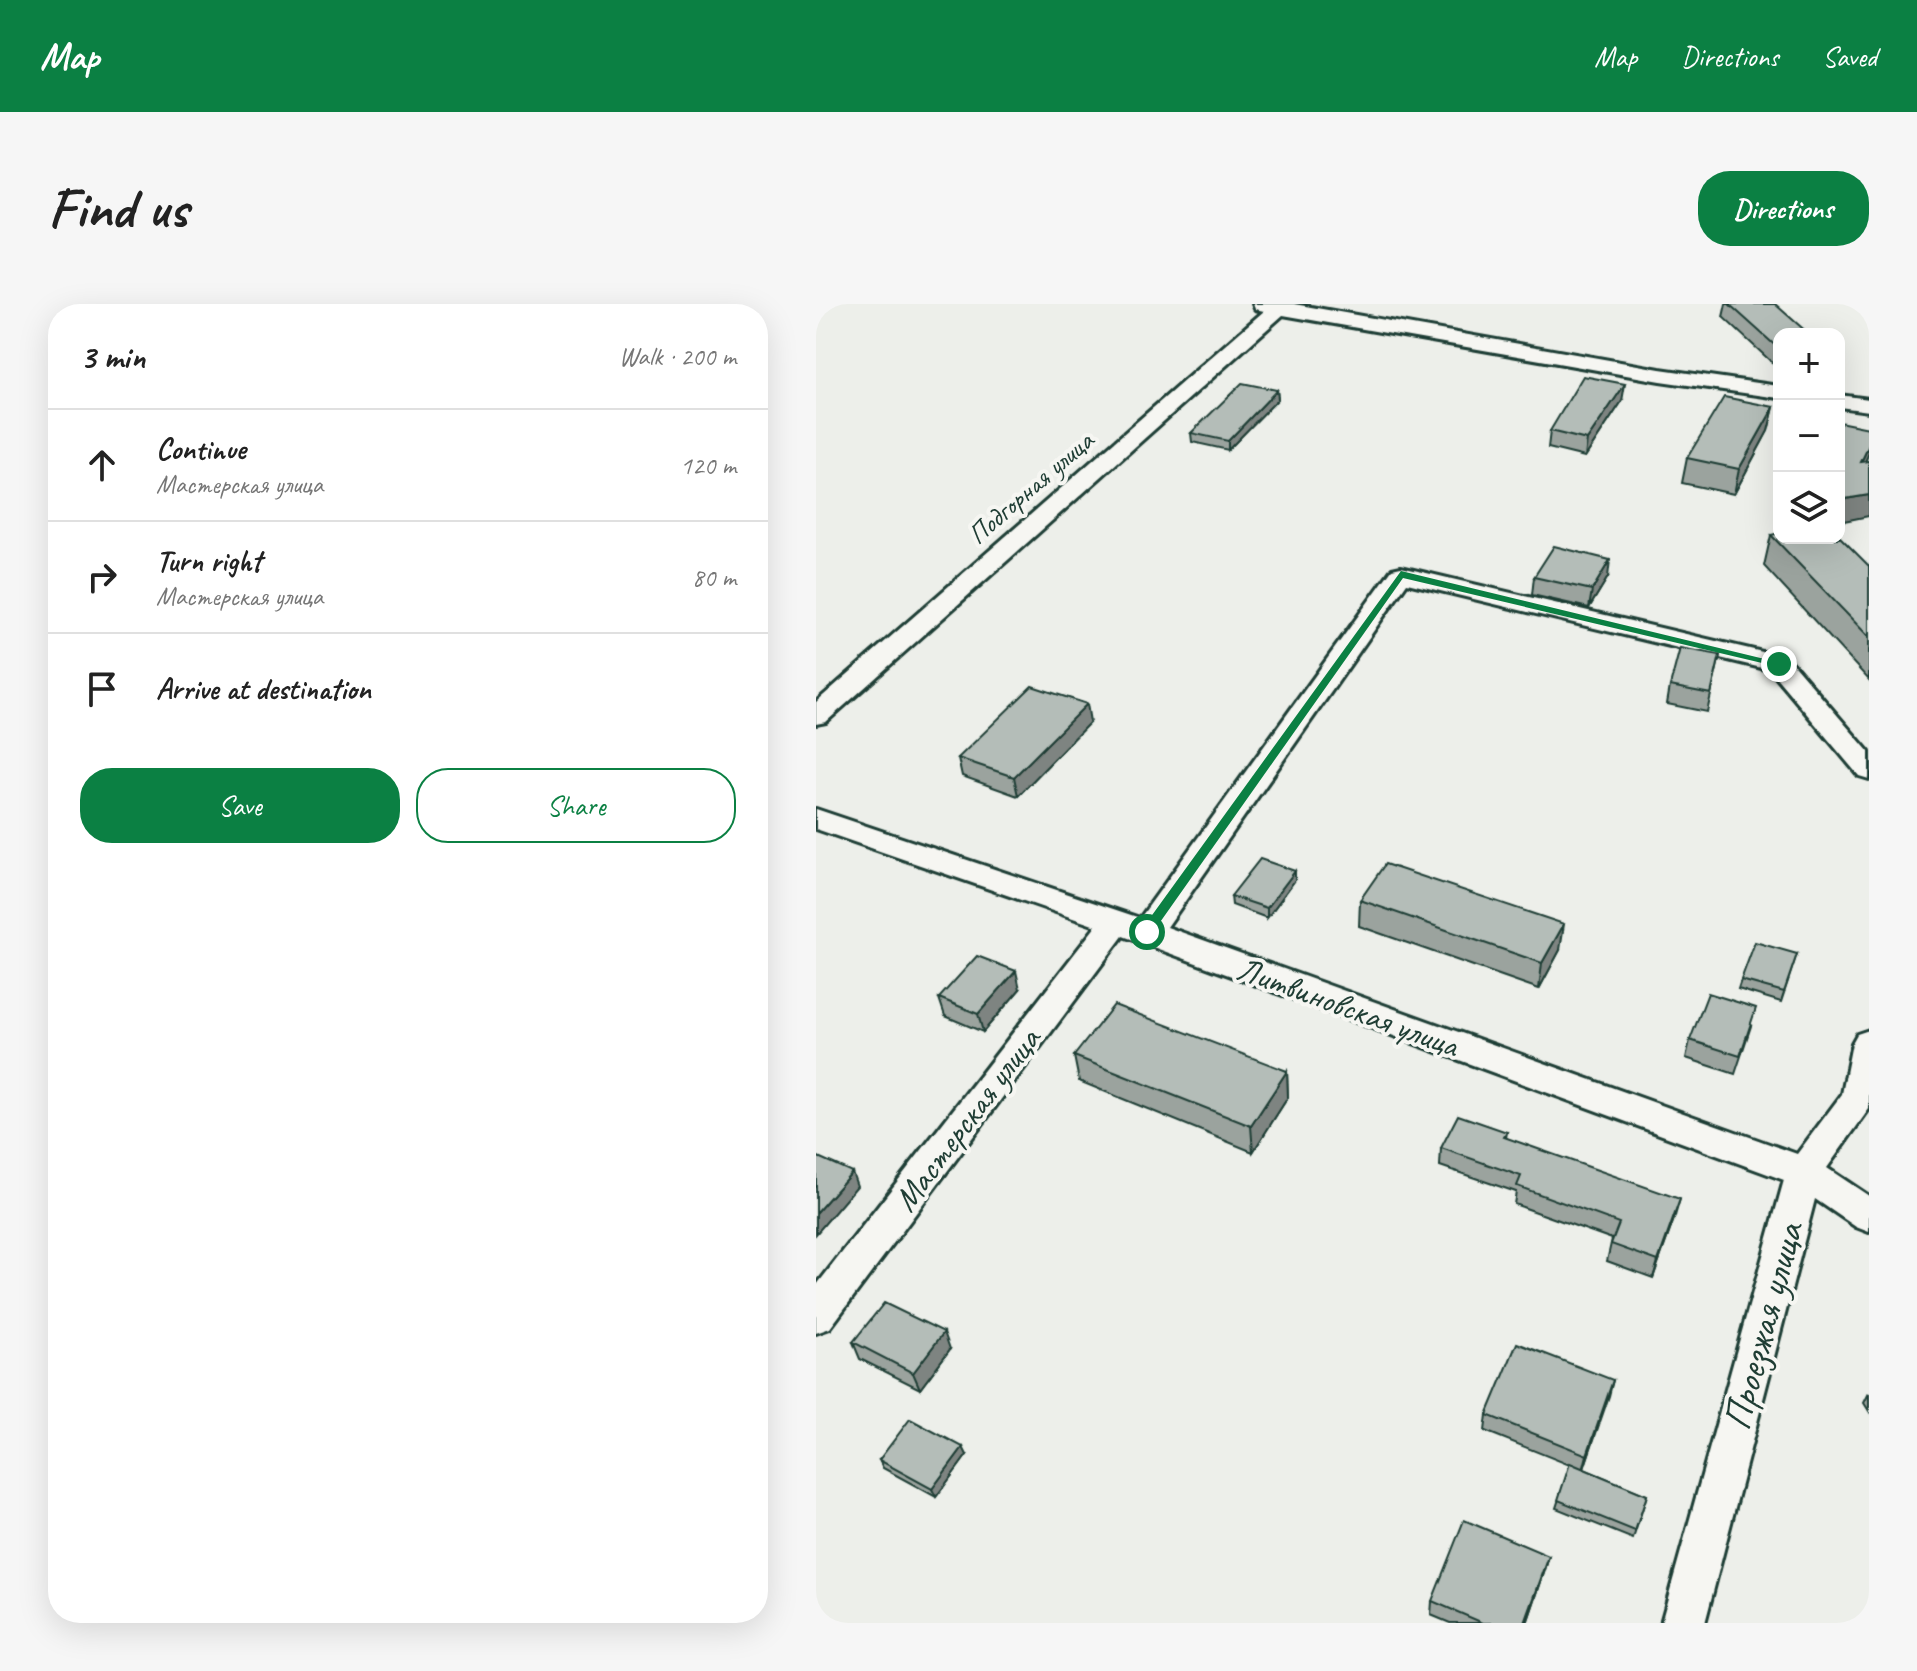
<!DOCTYPE html>
<meta charset="utf-8">
<style>
body{margin:0;font-family:Caveat,sans-serif;background:#f6f6f6;color:#222}
.controls{position:absolute;right:24px;top:24px;display:grid;overflow:hidden;border-radius:16px;box-shadow:0 8px 32px #0002}
.controls button{width:72px;height:72px;display:grid;place-items:center;padding:0;border:0;border-bottom:2px solid #e0e0e0;background:#fff;color:#222;font:40px sans-serif}
.stop{position:absolute;width:24px;height:24px;margin:-18px;border:6px solid #0b8043;border-radius:50%;background:#fff}
.stop.end{background:#0b8043;border-color:#fff;box-shadow:0 2px 8px #0008}
.list{margin:0;padding:0;list-style:none}
h2{display:flex;justify-content:space-between;align-items:center;height:104px;margin:0;padding:0 32px;font-size:34px}
h2 small{font-size:26px;font-weight:400;color:#767676}
.list li{display:grid;grid-template-columns:52px 1fr auto;gap:24px;align-items:center;box-sizing:border-box;height:112px;padding:0 32px;border-top:2px solid #e0e0e0}
.list b{display:block;font-size:30px;white-space:nowrap}
.list p{margin:0;font-size:26px;white-space:nowrap;color:#767676}
.list em{font-size:26px;font-style:normal;color:#767676}
.actions{display:flex;gap:16px;padding:24px 32px}
.actions a{flex:1;padding:18px 0;border:2px solid #0b8043;border-radius:32px;text-align:center;font-size:28px;color:#0b8043}
.actions .main{background:#0b8043;color:#fff}
.icon{flex:none;width:44px;height:44px;fill:none;stroke:currentColor;stroke-width:2;stroke-linecap:round;stroke-linejoin:round}
.map{position:relative;flex:none;width:1053px;height:1319px;overflow:hidden;border-radius:32px}
header{display:flex;align-items:center;gap:48px;box-sizing:border-box;height:112px;padding:0 40px;background:#0b8043;color:#fff}
header strong{font-size:38px}
nav{display:flex;gap:44px;margin-inline-start:auto;font-size:28px}
.intro{display:flex;align-items:center;justify-content:space-between;box-sizing:border-box;height:192px;padding:0 48px}
h1{margin:0;font-size:56px}
.button{padding:20px 36px;border-radius:32px;background:#0b8043;color:#fff;font-size:28px;font-weight:700}
main{display:flex;gap:48px;padding:0 48px}
aside{flex:1;background:#fff;border-radius:32px;box-shadow:0 8px 32px #0002}
.map>svg:first-child{display:block}
.lines{fill:none;stroke-linecap:round;stroke-linejoin:round}
.minor-casing{stroke:#1f3d34;stroke-width:6}
.minor{fill:#f6f6f2;fill-rule:evenodd}
.wall{fill:#9ba39e;stroke:#1f3d34;stroke-width:2}
.shaded-wall{fill:#7e8481;stroke:#1f3d34;stroke-width:2}
.building{fill:#b4bdb8;stroke:#1f3d34;stroke-width:2}
.route{fill:#0b8043}
.labels{text-anchor:middle;stroke-width:8;stroke-linejoin:round;paint-order:stroke}
.far-street-label{font-size:28px;fill:#1f3d34;stroke:#f6f6f2}
.street-label{font-size:34px;fill:#1f3d34;stroke:#f6f6f2}
.near-street-label{font-size:40px;fill:#1f3d34;stroke:#f6f6f2}
</style>
<header>
<strong>Map</strong>
<nav><a>Map</a><a>Directions</a><a>Saved</a></nav>
</header>
<div class="intro"><h1>Find us</h1><a class="button">Directions</a></div>
<main>
<aside>
<h2>3 min<small>Walk · 200 m</small></h2>
<ul class="list">
<li><svg class="icon" aria-label="ahead" viewBox="0 0 24 24"><path d="M12 20V5M6 11l6-6 6 6"/></svg><div><b>Continue</b><p>Мастерская улица</p></div><em>120 m</em></li>
<li><svg class="icon" aria-label="right" viewBox="0 0 24 24"><path d="M7 20v-9h11M14 6l5 5-5 5"/></svg><div><b>Turn right</b><p>Мастерская улица</p></div><em>80 m</em></li>
<li><svg class="icon" aria-label="arrive" viewBox="0 0 24 24"><path d="M6 21V4h12l-3 4 3 4H6"/></svg><div><b>Arrive at destination</b></div></li>
</ul>
<div class="actions"><a class="main">Save</a><a>Share</a></div>
</aside>
<div class="map">
<svg width="1053" height="1319" viewBox="0 0 1053 1319">
<rect width="100%" height="100%" fill="#edefea"/>
<filter id="ink" filterUnits="userSpaceOnUse"><feTurbulence type="fractalNoise" baseFrequency=".0125" numOctaves="2"/><feDisplacementMap in="SourceGraphic" scale="16" xChannelSelector="R" yChannelSelector="G"/><feConvolveMatrix kernelMatrix="1 2 1 2 8 2 1 2 1" color-interpolation-filters="sRGB"/></filter>
<g filter="url(#ink)">
<g class="lines">
<g class="minor-casing">
<g id="minor">
<path d="M 478,0 L 844,65 L 963,82 L 963,94 L 844,77 L 467,11 L 10,418 L 0,420 L 0,398 L 448,7 L 439,5 L 437,0 Z"/>
<path d="M 1023,91 L 1053,95 L 1053,107 L 1023,103 Z"/>
<path d="M 585,263 L 972,354 L 1053,448 L 1053,475 L 1043,472 L 954,366 L 591,279 L 351,623 L 981,850 L 1026,790 L 1036,739 L 1041,730 L 1053,726 L 1053,805 L 1011,864 L 1053,892 L 1053,928 L 1040,923 L 999,895 L 889,1319 L 845,1319 L 968,876 L 307,632 L 14,1024 L 0,1029 L 0,982 L 280,622 L 0,525 L 0,505 L 324,614 L 576,265 Z"/>
</g>
</g>
<use href="#minor" class="minor"/>
</g>
<g class="wall">
<path d="M 910,0 L 959,0 L 963,30 L 963,65 L 907,13 Z"/>
<path d="M 461,86 L 462,95 L 412,146 L 376,138 L 375,129 Z"/>
<path d="M 806,97 L 769,153 L 732,144 L 734,127 Z"/>
<path d="M 958,103 L 952,127 L 918,190 L 866,179 L 871,154 Z"/>
<path d="M 955,231 L 1053,262 L 1053,376 L 948,262 Z"/>
<path d="M 718,273 L 792,273 L 773,304 L 716,291 Z"/>
<path d="M 904,351 L 891,408 L 851,400 L 854,382 Z"/>
<path d="M 274,418 L 202,492 L 146,472 L 142,454 Z"/>
<path d="M 479,567 L 479,576 L 451,614 L 416,601 L 415,592 Z"/>
<path d="M 544,596 L 744,646 L 723,685 L 543,622 Z"/>
<path d="M 981,650 L 965,698 L 922,685 L 925,676 Z"/>
<path d="M 204,685 L 167,728 L 129,712 L 123,694 Z"/>
<path d="M 935,722 L 919,770 L 870,754 L 874,736 Z"/>
<path d="M 258,752 L 471,767 L 472,793 L 437,848 L 263,777 Z"/>
<path d="M 691,828 L 690,834 L 859,912 L 837,974 L 791,957 L 796,935 L 698,900 L 700,888 L 624,862 L 625,844 Z"/>
<path d="M 37,1038 L 134,1045 L 104,1085 L 44,1055 Z"/>
<path d="M 797,1076 L 768,1165 L 831,1191 L 817,1235 L 740,1204 L 754,1161 L 669,1127 L 671,1111 Z"/>
<path d="M 1053,1089 L 1053,1107 L 1048,1099 Z"/>
<path d="M 151,1151 L 120,1193 L 67,1164 L 63,1156 Z"/>
<path d="M 733,1252 L 729,1266 L 711,1319 L 634,1319 L 615,1311 L 616,1297 Z"/>
</g>
<g class="shaded-wall">
<path d="M 809,80 L 806,97 L 769,153 L 771,136 Z"/>
<path d="M 461,86 L 462,95 L 412,146 L 412,137 Z"/>
<path d="M 958,103 L 952,127 L 918,190 L 923,165 Z"/>
<path d="M 1053,141 L 1053,149 L 1039,180 L 1045,158 Z"/>
<path d="M 1053,191 L 1053,212 L 1023,218 L 1023,196 Z"/>
<path d="M 794,256 L 792,273 L 773,304 L 776,286 Z"/>
<path d="M 271,400 L 274,418 L 202,492 L 198,473 Z"/>
<path d="M 479,567 L 479,576 L 451,614 L 451,604 Z"/>
<path d="M 748,620 L 744,646 L 723,685 L 726,659 Z"/>
<path d="M 200,667 L 204,685 L 167,728 L 162,710 Z"/>
<path d="M 471,767 L 472,793 L 437,848 L 435,822 Z"/>
<path d="M 36,868 L 41,882 L 0,930 L 0,909 Z"/>
<path d="M 864,895 L 859,912 L 837,974 L 842,957 Z"/>
<path d="M 128,1028 L 134,1045 L 104,1085 L 97,1069 Z"/>
<path d="M 797,1076 L 793,1092 L 767,1167 L 771,1151 Z"/>
<path d="M 147,1143 L 151,1151 L 120,1193 L 116,1185 Z"/>
<path d="M 733,1252 L 729,1266 L 711,1319 L 709,1319 Z"/>
</g>
<g class="building">
<path d="M 913,0 L 959,0 L 993,30 L 963,30 L 963,45 Z"/>
<path d="M 767,72 L 809,80 L 771,136 L 734,127 Z"/>
<path d="M 426,79 L 461,86 L 412,137 L 375,129 Z"/>
<path d="M 908,93 L 958,103 L 923,165 L 871,154 Z"/>
<path d="M 1023,118 L 1053,124 L 1053,141 L 1045,158 L 1053,157 L 1053,191 L 1023,196 Z"/>
<path d="M 963,229 L 963,234 L 1023,234 L 1023,232 L 1053,262 L 1053,333 L 955,231 Z"/>
<path d="M 738,242 L 794,256 L 776,286 L 718,273 Z"/>
<path d="M 864,344 L 904,351 L 895,390 L 854,382 Z"/>
<path d="M 216,382 L 271,400 L 198,473 L 142,454 Z"/>
<path d="M 444,555 L 479,567 L 451,604 L 415,592 Z"/>
<path d="M 569,560 L 748,620 L 726,659 L 544,596 Z"/>
<path d="M 939,638 L 981,650 L 968,688 L 925,676 Z"/>
<path d="M 161,652 L 200,667 L 162,710 L 123,694 Z"/>
<path d="M 892,689 L 940,704 L 924,752 L 874,736 Z"/>
<path d="M 298,701 L 471,767 L 435,822 L 258,752 Z"/>
<path d="M 642,811 L 691,828 L 688,833 L 864,895 L 842,957 L 795,940 L 803,919 L 701,882 L 705,872 L 625,844 Z"/>
<path d="M 0,852 L 36,868 L 0,909 Z"/>
<path d="M 68,999 L 128,1028 L 97,1069 L 37,1038 Z"/>
<path d="M 701,1039 L 797,1076 L 771,1151 L 671,1111 Z"/>
<path d="M 94,1115 L 147,1143 L 116,1185 L 63,1156 Z"/>
<path d="M 754,1159 L 831,1191 L 819,1227 L 742,1196 Z"/>
<path d="M 648,1216 L 733,1252 L 709,1319 L 667,1319 L 616,1297 Z"/>
</g>
</g>
<path class="route" d="M 585,267 L 969,360 L 963,363 L 587,274 L 335,631 L 326,631 L 326,625 Z"/>
<g class="labels">
<g class="far-street-label">
<text transform="translate(214 183) rotate(-41)" y="10">Подгорная улица</text>
</g>
<g class="street-label">
<text transform="translate(532 702) rotate(20)" y="12">Литвиновская улица</text>
<text transform="translate(150 815) rotate(-53)" y="12">Мастерская улица</text>
</g>
<g class="near-street-label">
<text transform="translate(946 1022) rotate(-75)" y="14">Проезжая улица</text>
</g>
</g>
</svg>
<div class="controls">
<button>+</button>
<button>−</button>
<button><svg class="icon" aria-label="layers" viewBox="0 0 24 24"><path d="M12 4l9 5-9 5-9-5zM3 14l9 5 9-5"/></svg></button>
</div>
<div class="stop" style="left:331px;top:628px"></div>
<div class="stop end" style="left:963px;top:360px"></div>
</div>
</main>
